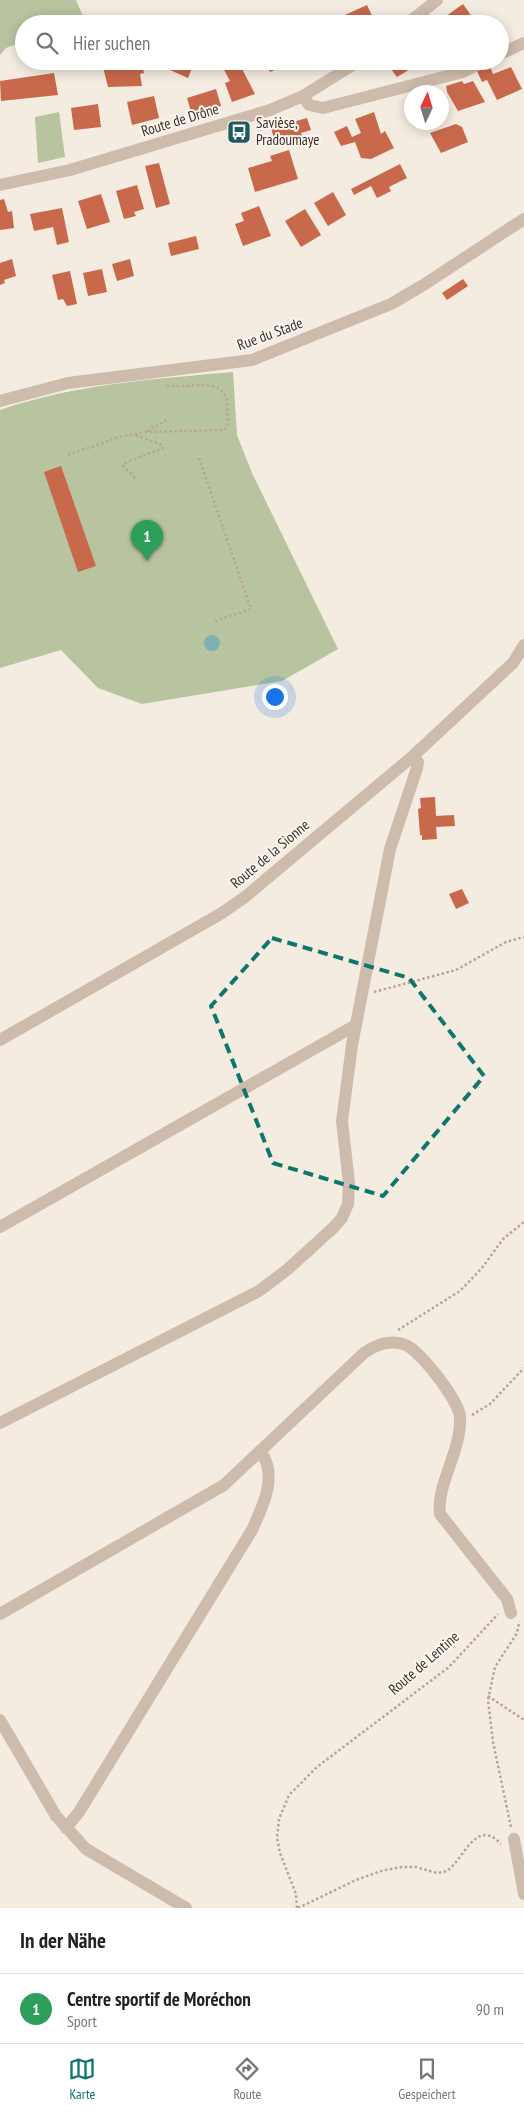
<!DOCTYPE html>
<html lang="de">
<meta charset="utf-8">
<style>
body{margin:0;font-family:"PT Sans Narrow",sans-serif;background:#f6f6f6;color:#222}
.compass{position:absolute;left:404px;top:85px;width:45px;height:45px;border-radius:50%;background:#fff;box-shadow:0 2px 12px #0003;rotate:4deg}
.you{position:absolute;left:274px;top:696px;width:18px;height:18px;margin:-12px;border:4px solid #fff;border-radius:50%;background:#1a73e8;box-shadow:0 0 0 8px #1a73e833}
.badge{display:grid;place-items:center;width:32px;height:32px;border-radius:50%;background:#0f766e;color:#fff;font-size:16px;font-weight:700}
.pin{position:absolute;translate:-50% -41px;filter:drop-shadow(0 1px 2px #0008)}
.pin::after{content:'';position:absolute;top:26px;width:18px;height:15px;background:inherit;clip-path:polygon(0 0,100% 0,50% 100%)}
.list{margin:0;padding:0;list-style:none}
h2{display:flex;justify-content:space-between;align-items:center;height:65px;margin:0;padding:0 20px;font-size:21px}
h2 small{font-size:16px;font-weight:400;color:#767676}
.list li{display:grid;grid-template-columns:32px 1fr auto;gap:15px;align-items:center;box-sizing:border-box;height:70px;padding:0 20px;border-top:1px solid #e0e0e0}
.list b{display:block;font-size:19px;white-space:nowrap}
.list p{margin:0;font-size:16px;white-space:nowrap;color:#767676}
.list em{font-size:16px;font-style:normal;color:#767676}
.icon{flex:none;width:28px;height:28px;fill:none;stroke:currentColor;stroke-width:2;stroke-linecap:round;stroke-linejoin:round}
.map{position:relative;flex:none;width:524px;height:1908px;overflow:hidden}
.search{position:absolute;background:#fff;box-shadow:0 2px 12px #0003;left:15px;right:15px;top:15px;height:55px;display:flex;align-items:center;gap:12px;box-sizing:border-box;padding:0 18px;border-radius:28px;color:#767676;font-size:19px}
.sheet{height:135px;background:#fff}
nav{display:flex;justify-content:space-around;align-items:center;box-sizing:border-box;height:70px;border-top:1px solid #e0e0e0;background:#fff;font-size:14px;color:#767676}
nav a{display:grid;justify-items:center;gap:2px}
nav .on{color:#0f766e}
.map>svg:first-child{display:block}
.green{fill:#b8c4a0}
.water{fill:#7fb0b2}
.building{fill:#c8694b}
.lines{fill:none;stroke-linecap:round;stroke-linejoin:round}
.path{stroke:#b9a596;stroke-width:2.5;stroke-dasharray:2.5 2.5;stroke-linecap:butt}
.minor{stroke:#cdbbac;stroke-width:12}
.marked{fill:none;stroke:#0f766e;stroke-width:4;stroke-dasharray:10 6;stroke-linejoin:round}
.labels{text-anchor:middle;stroke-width:4;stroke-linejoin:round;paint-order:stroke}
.street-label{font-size:15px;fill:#3b302b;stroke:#fbf5ee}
.poi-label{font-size:15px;fill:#3b302b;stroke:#fbf5ee;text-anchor:start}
</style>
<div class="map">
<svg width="524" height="1908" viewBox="0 0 524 1908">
<rect width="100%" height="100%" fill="#f4ebe1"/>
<g class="green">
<path d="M 0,0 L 76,0 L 83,16 L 64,24 L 24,24 L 24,41 L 6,48 L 0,55 Z"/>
<path d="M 59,112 L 65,157 L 38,163 L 35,117 Z"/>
<path d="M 233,372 L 237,435 L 252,473 L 338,649 L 282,681 L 142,704 L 98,688 L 61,650 L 0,668 L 0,410 C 75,384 154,379 233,372 Z"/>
</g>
<circle class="water" cx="212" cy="643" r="8"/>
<g class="building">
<path d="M 463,4 L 477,24 L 435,24 Z"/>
<path d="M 367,5 L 376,24 L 338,24 L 336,19 Z"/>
<path d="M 118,61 L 142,61 L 144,73 L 140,74 L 142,86 L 108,87 L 102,63 Z"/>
<path d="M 174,61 L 195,61 L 188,78 L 170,70 Z"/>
<path d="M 265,61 L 295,61 L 270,72 Z"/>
<path d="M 390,61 L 429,61 L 417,69 L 412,68 L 397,77 L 387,64 Z"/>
<path d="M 239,63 L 255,94 L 232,102 L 225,83 L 230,81 L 223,68 Z"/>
<path d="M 490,66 L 493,74 L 511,67 L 522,89 L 497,100 L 487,80 L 482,82 L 477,71 Z"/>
<path d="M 54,73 L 58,95 L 1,101 L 0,81 Z"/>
<path d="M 462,81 L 464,84 L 473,81 L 485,102 L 458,111 L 447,92 L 446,86 Z"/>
<path d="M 216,89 L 221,106 L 192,115 L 187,98 Z"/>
<path d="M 154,96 L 159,118 L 132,125 L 127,102 Z"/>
<path d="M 98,104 L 101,127 L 74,130 L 71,108 Z"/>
<path d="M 374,112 L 381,134 L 385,131 L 394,148 L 371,159 L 361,158 L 355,142 L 341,146 L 334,132 L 347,126 L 352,137 L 361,133 L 355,119 Z"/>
<path d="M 307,118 L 311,130 L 301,133 L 303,138 L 276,146 L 271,128 Z"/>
<path d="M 456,124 L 462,127 L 468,142 L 441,153 L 430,133 Z"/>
<path d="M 289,150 L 298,179 L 255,192 L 248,168 L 272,161 L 270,156 Z"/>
<path d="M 159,163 L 170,204 L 156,208 L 145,166 Z"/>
<path d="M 400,164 L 407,178 L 389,187 L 391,191 L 377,198 L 371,186 L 354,195 L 351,189 Z"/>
<path d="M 137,185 L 144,209 L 134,212 L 136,216 L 124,219 L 116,191 Z"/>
<path d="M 333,192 L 346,215 L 328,226 L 314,203 Z"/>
<path d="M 101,194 L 110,222 L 87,229 L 78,201 Z"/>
<path d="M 4,199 L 8,212 L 12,211 L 14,228 L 0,230 L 0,200 Z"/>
<path d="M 259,206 L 271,236 L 243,246 L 235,224 L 244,221 L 241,213 Z"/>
<path d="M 62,208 L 69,242 L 57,245 L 53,227 L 34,231 L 30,214 Z"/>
<path d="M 305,209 L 321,235 L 301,247 L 285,221 Z"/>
<path d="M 196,236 L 199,249 L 171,256 L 168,243 Z"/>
<path d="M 12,259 L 16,276 L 4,280 L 5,283 L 0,285 L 0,263 Z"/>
<path d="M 130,259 L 134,276 L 117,281 L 112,264 Z"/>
<path d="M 102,269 L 107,292 L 88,296 L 83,273 Z"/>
<path d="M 70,271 L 77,304 L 67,306 L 63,299 L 58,300 L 52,275 Z"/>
<path d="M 463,279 L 468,286 L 447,300 L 442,293 Z"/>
<path d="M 61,466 L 96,566 L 78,572 L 44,472 Z"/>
<path d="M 435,797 L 436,816 L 454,815 L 455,826 L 436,827 L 437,839 L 422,840 L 422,835 L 420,835 L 418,809 L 421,808 L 420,798 Z"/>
<path d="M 462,889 L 469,903 L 456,909 L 449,894 Z"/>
</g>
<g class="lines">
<g class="path">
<path d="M 147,431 L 167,420"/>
<path d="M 68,455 L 119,437 L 145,432 L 224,430 L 227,427 C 229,420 227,411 227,404 C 224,373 185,391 164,385"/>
<path d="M 199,458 L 251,609 L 215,621"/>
<path d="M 135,478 L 123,466 L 125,463 L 163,448 L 162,445 L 135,435"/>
<path d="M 374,992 L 456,970 L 506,942 L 524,937"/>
<path d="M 398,1330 L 460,1291 L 482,1268 L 503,1239 L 524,1222"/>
<path d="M 472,1415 L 490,1404 L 524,1368"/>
<path d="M 488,1696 L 524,1720"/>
<path d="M 511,1827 L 493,1742 L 488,1700 L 495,1667 L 517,1633 L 519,1623"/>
<path d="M 297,1908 L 296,1894 L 280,1853 L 277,1838 L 279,1819 L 289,1795 L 317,1767 L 449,1667 L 498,1614"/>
<path d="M 298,1908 L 356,1880 L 381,1871 L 401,1867 L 416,1867 L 437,1873 L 447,1871 C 464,1859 476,1817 501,1844"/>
</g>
<g class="minor">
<path d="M 407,24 L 437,0"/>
<path d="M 500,54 L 524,43"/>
<path d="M 303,96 L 309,105 L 323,108 L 463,72 L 485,61"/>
<path d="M 0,185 L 70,170 L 270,110 L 303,96 L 359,61"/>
<path d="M 0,401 L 68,383 L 252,360 L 391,304 L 425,284 L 524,219"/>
<path d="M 0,1040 L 222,913 L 245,897 L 413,756 L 513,663 L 524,645"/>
<path d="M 0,1227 L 356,1025"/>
<path d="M 0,1423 L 259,1291 L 288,1269 L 333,1228 L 342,1218 L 348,1204 L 349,1183 L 342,1121 L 352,1045 L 390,849 L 417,768 L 418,762 L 413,756"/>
<path d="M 0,1614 L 224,1485 L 364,1353 C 375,1345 389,1340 403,1344 C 419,1348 459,1401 460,1417 C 462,1450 436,1485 440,1514 L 507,1599 L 511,1613"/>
<path d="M 0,1720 L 56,1816 L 86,1849 L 186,1908"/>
<path d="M 66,1828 L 79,1812 L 252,1530 C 263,1506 278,1476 261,1452"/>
<path d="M 514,1839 L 524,1894"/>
</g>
</g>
<path class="marked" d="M 272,938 L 409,978 L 484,1076 L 383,1196 L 273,1163 L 211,1006 Z"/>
<defs>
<g id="bus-square" transform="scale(1.25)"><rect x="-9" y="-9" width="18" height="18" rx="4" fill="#1f5a5e" stroke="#fbf5ee"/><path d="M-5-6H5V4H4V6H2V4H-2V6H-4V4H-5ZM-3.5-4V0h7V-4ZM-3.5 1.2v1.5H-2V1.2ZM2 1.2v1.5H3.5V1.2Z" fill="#fff"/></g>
</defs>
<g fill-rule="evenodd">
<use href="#bus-square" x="239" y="132"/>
</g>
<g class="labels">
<g class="street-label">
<text transform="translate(180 120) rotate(-17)" y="5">Route de Drône</text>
<text transform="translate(270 334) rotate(-20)" y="5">Rue du Stade</text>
<text transform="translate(270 854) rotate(-40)" y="5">Route de la Sionne</text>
<text transform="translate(424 1663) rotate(-41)" y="5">Route de Lentine</text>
</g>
<g class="poi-label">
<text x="256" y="128">Savièse,<tspan x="256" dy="17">Pradoumaye</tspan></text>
</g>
</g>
</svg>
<svg class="compass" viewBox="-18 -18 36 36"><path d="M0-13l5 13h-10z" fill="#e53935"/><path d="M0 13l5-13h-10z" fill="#767676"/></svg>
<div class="you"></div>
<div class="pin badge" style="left:147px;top:561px;background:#2e9e5b">1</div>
<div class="search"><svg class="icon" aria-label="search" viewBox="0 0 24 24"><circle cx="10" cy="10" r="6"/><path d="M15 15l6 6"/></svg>Hier suchen</div>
</div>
<section class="sheet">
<h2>In der Nähe<small></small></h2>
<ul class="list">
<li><span class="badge" style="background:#2e9e5b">1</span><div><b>Centre sportif de Moréchon</b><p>Sport</p></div><em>90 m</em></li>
</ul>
</section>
<nav>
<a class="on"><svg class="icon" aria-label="map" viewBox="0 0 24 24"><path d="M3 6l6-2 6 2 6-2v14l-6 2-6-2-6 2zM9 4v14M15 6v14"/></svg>Karte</a>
<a><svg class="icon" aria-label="directions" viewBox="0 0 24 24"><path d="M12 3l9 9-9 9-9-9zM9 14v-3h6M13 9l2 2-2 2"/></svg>Route</a>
<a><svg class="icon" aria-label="saved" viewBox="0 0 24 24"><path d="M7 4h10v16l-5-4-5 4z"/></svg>Gespeichert</a>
</nav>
